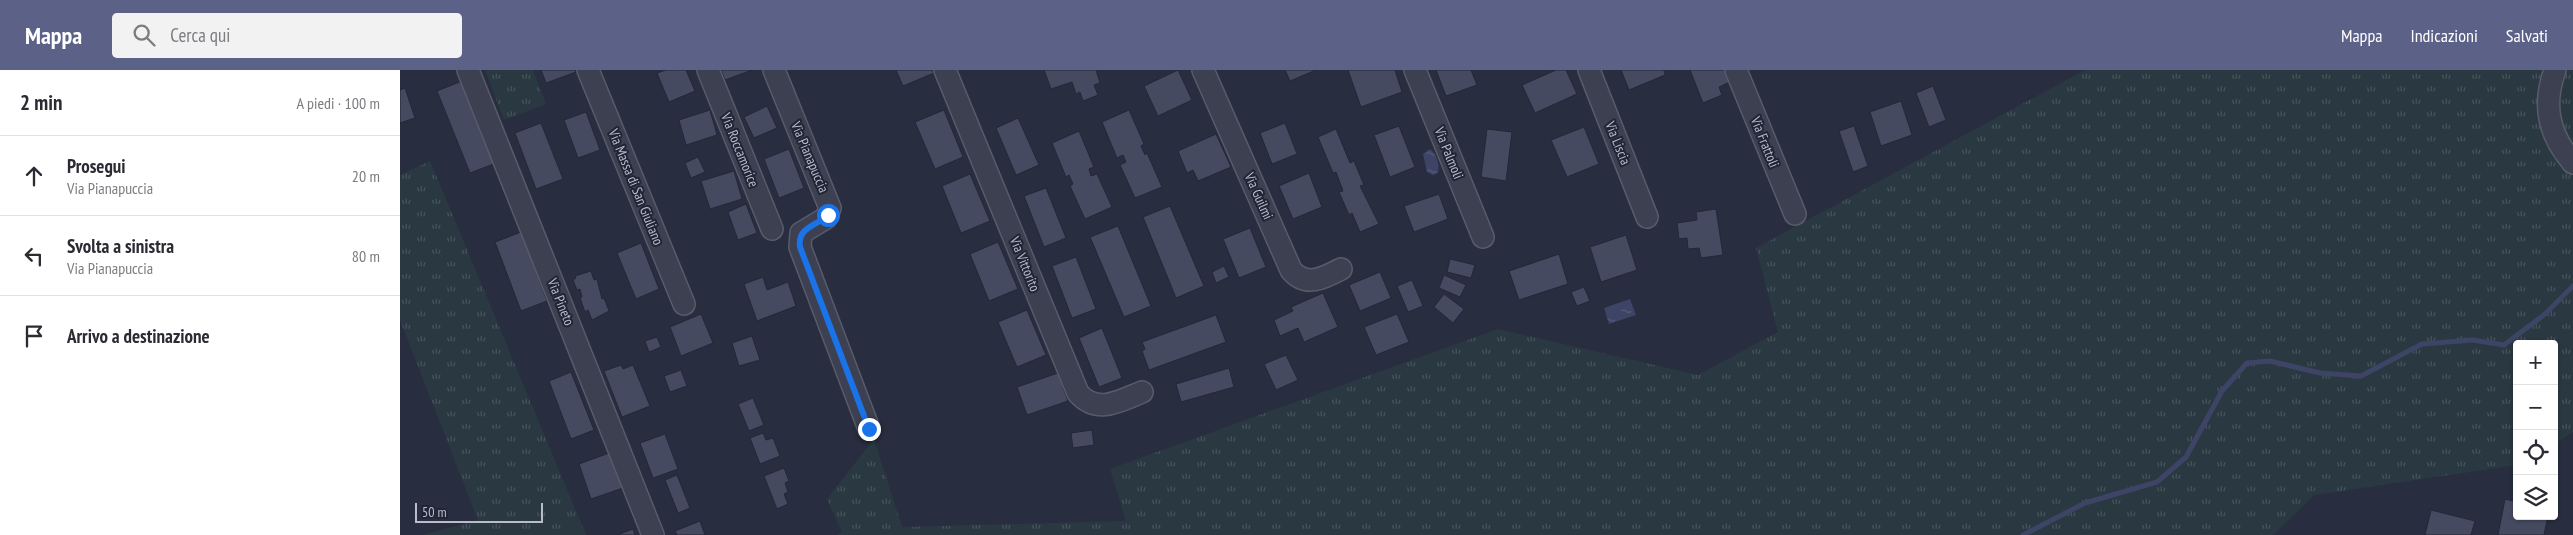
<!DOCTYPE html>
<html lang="it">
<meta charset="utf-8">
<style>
:root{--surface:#fff;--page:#f2f2f3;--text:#2b2b33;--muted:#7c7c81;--line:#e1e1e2;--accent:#5c6188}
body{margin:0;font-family:"PT Sans Narrow",sans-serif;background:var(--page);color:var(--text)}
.controls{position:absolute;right:15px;bottom:15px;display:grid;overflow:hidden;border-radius:5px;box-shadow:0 1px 4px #0004}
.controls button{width:45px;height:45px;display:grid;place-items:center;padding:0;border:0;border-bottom:1px solid var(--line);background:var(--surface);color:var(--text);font:25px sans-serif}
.scale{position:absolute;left:15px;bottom:12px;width:128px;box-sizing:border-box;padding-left:5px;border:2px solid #b9bcca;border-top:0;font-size:14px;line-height:18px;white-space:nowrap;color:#b9bcca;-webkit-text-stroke:4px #212535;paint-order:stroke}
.stop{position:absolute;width:15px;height:15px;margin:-11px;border:4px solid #1a73e8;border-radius:50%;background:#fff}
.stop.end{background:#1a73e8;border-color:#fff;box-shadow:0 1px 5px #0008}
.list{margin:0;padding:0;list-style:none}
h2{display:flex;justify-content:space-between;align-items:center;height:65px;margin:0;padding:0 20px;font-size:21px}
h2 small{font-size:16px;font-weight:400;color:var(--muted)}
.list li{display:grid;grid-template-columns:32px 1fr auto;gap:15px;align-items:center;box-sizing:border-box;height:80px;padding:0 20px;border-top:1px solid var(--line)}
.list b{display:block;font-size:19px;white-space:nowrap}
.list p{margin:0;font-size:16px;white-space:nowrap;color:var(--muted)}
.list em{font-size:16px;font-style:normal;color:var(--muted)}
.icon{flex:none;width:28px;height:28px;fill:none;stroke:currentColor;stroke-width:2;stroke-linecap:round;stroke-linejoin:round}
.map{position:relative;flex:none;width:2173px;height:465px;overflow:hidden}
header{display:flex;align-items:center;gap:30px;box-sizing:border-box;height:70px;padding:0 25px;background:var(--accent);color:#fff}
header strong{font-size:24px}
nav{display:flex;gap:28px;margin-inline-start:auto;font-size:18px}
.search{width:350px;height:45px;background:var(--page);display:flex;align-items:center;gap:12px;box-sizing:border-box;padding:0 18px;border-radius:5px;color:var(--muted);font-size:19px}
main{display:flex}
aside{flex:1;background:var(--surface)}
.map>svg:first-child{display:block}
.grass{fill:url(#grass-tufts)}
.water{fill:url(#water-ripples)}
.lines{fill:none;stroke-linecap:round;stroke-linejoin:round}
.stream{stroke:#3e4466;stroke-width:5}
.building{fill:#454a60;stroke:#232737}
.minor-casing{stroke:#575b6a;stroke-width:24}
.minor{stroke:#3c4050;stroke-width:21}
.route{stroke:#1a73e8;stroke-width:6}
.labels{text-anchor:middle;stroke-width:4;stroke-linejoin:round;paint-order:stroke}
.street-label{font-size:14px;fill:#b9bcca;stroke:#212535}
</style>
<header>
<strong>Mappa</strong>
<div class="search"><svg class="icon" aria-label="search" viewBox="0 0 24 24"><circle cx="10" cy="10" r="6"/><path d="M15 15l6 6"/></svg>Cerca qui</div>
<nav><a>Mappa</a><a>Indicazioni</a><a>Salvati</a></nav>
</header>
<main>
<aside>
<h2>2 min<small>A piedi · 100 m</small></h2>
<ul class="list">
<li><svg class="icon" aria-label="ahead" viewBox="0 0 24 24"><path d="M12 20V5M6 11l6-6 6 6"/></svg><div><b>Prosegui</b><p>Via Pianapuccia</p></div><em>20 m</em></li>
<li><svg class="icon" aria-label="left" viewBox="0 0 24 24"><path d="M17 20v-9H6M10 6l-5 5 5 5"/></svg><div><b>Svolta a sinistra</b><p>Via Pianapuccia</p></div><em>80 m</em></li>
<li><svg class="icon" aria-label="arrive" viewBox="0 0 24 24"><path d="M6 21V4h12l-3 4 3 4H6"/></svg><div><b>Arrivo a destinazione</b></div></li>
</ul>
</aside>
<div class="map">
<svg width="2173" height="465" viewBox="0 0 2173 465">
<defs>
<pattern id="grass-tufts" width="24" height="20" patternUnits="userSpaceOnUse" patternTransform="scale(1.25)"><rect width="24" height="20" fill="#2a3941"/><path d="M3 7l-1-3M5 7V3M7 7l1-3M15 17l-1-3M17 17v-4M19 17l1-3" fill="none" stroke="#47545b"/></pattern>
<pattern id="water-ripples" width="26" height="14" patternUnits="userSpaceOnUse" patternTransform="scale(1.25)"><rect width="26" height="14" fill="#3e4466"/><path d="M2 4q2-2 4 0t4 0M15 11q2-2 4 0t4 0" fill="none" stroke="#585d7b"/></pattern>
</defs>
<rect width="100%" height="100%" fill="#282d40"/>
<g class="grass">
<path d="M85,0h48l13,34 -42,16z"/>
<path d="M1685,0h488v362l-19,12v-100h-37v121l-203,30 -41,40h-1436l5,-3 -15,-33 47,-60 28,88 224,-6 -16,-52 388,-140 200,46 80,-43 -22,-84z"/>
<path d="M30,91l156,374h-164l56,-15 -78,-200v-145z"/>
</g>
<g class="water">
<path d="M1030,79c7,5 10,16 8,24l-5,2 -6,-3 -4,-18z"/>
<path d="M1230,229l6,16 -27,9 -5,-16z"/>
</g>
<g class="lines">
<path class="stream" d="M1623,465l62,-32 72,-21 29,-25 36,-66 25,-28 23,-2 50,12 41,3 61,-32 51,-4 31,5 41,-31 28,-28"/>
</g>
<g class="building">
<path d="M141,0h34l1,2 -30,11z"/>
<path d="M266,0h20l9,21 -26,11 -12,-29z"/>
<path d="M321,0h31l-27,10z"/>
<path d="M496,0h36l2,3 -31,13z"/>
<path d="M644,0h52l4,13 -6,2 4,10 -15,6 -3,-9 -4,2 -4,-12 -21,7z"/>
<path d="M778,0l14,30 -34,16 -14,-30z"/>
<path d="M885,0h31l-26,11z"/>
<path d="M948,0h47l7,22 -41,15z"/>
<path d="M1036,0h35l6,15 -31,11z"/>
<path d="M1156,0h10l11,24 -42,19 -13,-28z"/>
<path d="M1221,0h43l1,5 -36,15z"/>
<path d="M1290,0h35l5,12 -11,5 3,8 -19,8z"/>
<path d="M62,11l34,82 -26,10 -33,-82z"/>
<path d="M1533,16l13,34 -17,7 -13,-34z"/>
<path d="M5,18l10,30 -15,5v-33z"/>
<path d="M1501,31l11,34 -31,11 -11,-34z"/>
<path d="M367,36l10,22 -23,10 -10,-21z"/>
<path d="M310,40l7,25 -31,10 -7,-25z"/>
<path d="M544,40l19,47 -28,12 -20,-47z"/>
<path d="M729,40l15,34 -3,2 4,9 2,-2 15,34 -27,11 -15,-33 6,-3 -3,-7 -6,3 -15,-36z"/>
<path d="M186,42l14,38 -22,8 -14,-38z"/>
<path d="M618,48l21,47 -23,10 -20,-47z"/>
<path d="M141,53l22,56 -27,10 -21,-56z"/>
<path d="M885,53l12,31 -25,10 -12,-31z"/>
<path d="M999,56l16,41 -25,10 -16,-42z"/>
<path d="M1454,56l14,40 -15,6 -14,-41z"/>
<path d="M1184,57l15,37 -32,13 -16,-37z"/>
<path d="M936,59l14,34 4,-2 10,24 -4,1 19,38 -19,8 -8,-19 -3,2 -10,-23 4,-1 -7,-19 -3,1 -15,-36z"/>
<path d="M1087,59l25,3 -6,49 -25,-4z"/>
<path d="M679,61l15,36 -5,2 2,7 6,-2 15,33 -27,12 -15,-33 3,-2 -4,-9 -3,2 -14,-34z"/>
<path d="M816,64l15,33 -33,14 -5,-11 -6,3 -9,-22z"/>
<path d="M389,79l15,39 -25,10 -15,-39z"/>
<path d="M298,87l7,15 -14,6 -6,-15z"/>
<path d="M334,101l8,28 -32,10 -9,-28z"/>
<path d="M909,103l13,34 -29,12 -14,-33z"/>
<path d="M570,104l20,47 -29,12 -19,-47z"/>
<path d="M646,118l20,50 -22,9 -20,-51z"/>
<path d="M1039,124l9,25 -34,13 -10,-26z"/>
<path d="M346,134l11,29 -19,7 -10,-28z"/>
<path d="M770,136l34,80 -28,12 -33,-81z"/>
<path d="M1316,139l7,46 -22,3 -2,-10 -11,1 -1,-11 -8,1 -2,-16 20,-3 -1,-8z"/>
<path d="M718,156l33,80 -27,11 -34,-80z"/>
<path d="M850,158l16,39 -27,11 -16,-39z"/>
<path d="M121,162l26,69 -26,10 -26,-69z"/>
<path d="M1226,165l11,35 -36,12 -11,-35z"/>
<path d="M598,172l20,47 -29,12 -19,-47z"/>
<path d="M241,173l18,46 -23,10 -19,-46z"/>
<path d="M1159,184l9,30 -49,16 -10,-29z"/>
<path d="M676,187l20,52 -24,9 -20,-52z"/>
<path d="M1050,189l25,6 -4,13 -24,-6z"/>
<path d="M824,196l5,11 -13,6 -4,-11z"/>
<path d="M191,201l3,9 3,-1 5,20 2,-1 5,13 -17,9 -4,-10 -3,2 -5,-14 2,-1 -2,-8 -3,1 -4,-10 3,-2 -1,-2z"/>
<path d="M980,202l11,26 -31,13 -11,-26z"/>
<path d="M1044,205l22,10 -6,12 -21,-9z"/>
<path d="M363,207l4,13 21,-8 8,24 -39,15 -13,-37z"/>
<path d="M1012,210l11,26 -15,6 -11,-26z"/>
<path d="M1184,217l6,14 -13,5 -6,-14z"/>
<path d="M923,223l15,34 -34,15 -6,-14 -18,8 -6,-16 19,-9 -2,-4z"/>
<path d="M1044,224l20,15 -11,14 -19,-16z"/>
<path d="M627,240l19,45 -29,12 -19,-45z"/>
<path d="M301,244l12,29 -32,13 -11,-29z"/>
<path d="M997,244l12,28 -33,13 -12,-28z"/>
<path d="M816,245l10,27 -77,28 -7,-19 3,-2 -3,-7z"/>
<path d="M702,258l20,50 -23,9 -20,-49z"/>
<path d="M352,266l8,24 -21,6 -7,-23z"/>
<path d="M257,267l4,10 -12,5 -4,-11z"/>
<path d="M886,285l12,25 -22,10 -12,-26z"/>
<path d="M221,295l2,4 10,-4 17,41 -28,11 -18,-46z"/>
<path d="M829,298l5,19 -53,15 -5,-18z"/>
<path d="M281,300l6,16 -17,6 -6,-16z"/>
<path d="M171,302l23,58 -23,9 -22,-58z"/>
<path d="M658,303l10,28 -41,14 -10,-28z"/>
<path d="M353,328l11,27 -15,6 -11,-27z"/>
<path d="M692,360l2,15 -21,3 -2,-15z"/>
<path d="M363,363l3,7 7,-2 7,18 -20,8 -10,-26z"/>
<path d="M265,364l13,35 -25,9 -13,-35z"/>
<path d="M209,383l14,35 -32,11 -12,-35z"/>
<path d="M384,398l5,13 -4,2 3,9 -4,2 4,10 -11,5 -13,-33z"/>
<path d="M277,405l13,33 -12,5 -13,-33z"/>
<path d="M2105,429l12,3v14h31l-4,19h-46z"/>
<path d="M2031,440l44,11 -4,14h-46z"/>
<path d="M300,451l5,14h-28l-2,-4z"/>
<path d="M233,459l2,6h-18z"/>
</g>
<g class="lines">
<g class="minor-casing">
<g id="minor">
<path d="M68,0l185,465"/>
<path d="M188,0l96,234"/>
<path d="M308,0l64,159"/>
<path d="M374,0l56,138 -4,10 -25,15 -1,14 69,182"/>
<path d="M545,0l133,323c19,22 42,8 64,-1"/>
<path d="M803,0l88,200c15,18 33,8 50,-1"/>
<path d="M1015,0l68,167"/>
<path d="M1189,0l58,147"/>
<path d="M1336,0l59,144"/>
<path d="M2155,0c-13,36 -6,65 18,93"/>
</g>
</g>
<use href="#minor" class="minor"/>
</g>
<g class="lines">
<path class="route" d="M428,145c-11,11 -31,12 -28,32l69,182"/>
</g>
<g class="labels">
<g class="street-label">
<text transform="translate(1365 72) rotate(68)" y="5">Via Frattoli</text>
<text transform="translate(1218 73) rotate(68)" y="5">Via Liscia</text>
<text transform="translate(340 80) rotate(68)" y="5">Via Roccamorice</text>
<text transform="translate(1049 83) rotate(68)" y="5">Via Palmoli</text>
<text transform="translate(410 87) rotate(67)" y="5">Via Pianapuccia</text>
<text transform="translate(236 117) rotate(68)" y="5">Via Massa di San Giuliano</text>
<text transform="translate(859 126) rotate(66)" y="5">Via Guilmi</text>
<text transform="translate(625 194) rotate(68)" y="5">Via Vittorito</text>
<text transform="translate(161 232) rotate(68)" y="5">Via Pineto</text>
</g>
</g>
</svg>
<div class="controls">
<button>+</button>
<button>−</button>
<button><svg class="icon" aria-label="locate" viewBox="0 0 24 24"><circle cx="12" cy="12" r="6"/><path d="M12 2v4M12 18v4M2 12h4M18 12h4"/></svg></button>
<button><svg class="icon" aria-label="layers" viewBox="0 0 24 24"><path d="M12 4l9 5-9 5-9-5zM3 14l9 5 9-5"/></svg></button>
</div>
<div class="scale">50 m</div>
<div class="stop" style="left:428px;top:145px"></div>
<div class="stop end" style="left:469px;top:359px"></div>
</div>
</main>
